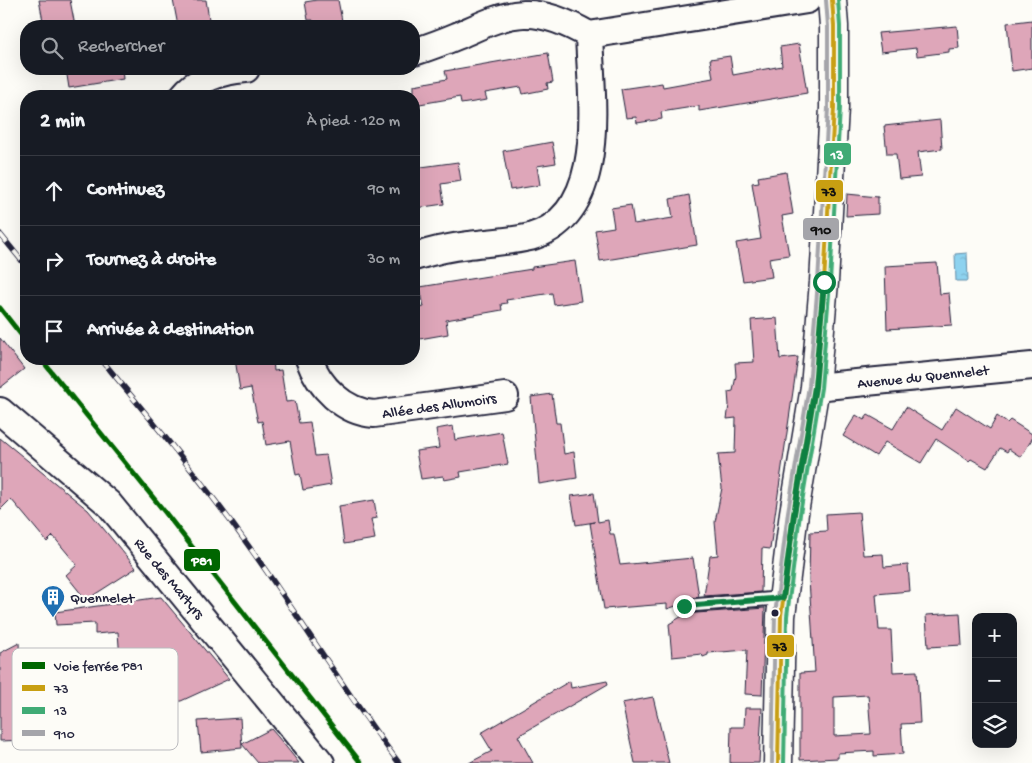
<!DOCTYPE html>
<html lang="fr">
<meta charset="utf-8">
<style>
:root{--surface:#171b24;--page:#20242c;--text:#f1f3f6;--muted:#9ea1a6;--line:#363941}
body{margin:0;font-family:"Gochi Hand",sans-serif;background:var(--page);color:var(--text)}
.controls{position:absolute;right:15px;bottom:15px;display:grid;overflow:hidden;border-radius:10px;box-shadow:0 5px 20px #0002}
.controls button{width:45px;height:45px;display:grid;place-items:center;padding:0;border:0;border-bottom:1px solid var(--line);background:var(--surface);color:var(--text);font:25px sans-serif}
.stop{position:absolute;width:15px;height:15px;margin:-11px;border:4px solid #0b8043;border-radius:50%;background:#fff}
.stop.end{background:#0b8043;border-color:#fff;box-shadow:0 1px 5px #0008}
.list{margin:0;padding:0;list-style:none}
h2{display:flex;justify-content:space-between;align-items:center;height:65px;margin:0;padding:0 20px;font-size:21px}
h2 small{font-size:16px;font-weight:400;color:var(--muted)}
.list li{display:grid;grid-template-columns:32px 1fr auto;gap:15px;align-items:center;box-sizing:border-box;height:70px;padding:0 20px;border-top:1px solid var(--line)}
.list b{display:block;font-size:19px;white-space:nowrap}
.list em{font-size:16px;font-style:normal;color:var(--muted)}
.icon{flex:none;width:28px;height:28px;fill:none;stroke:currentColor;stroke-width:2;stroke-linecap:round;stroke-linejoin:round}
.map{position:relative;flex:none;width:1032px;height:763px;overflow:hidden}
.search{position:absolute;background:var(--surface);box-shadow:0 5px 20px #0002;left:20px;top:20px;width:400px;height:55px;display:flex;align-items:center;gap:12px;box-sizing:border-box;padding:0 18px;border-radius:20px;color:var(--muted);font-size:19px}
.panel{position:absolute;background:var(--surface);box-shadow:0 5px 20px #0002;left:20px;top:90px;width:400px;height:275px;border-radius:20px}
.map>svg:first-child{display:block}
.water{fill:url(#water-ripples);stroke:#628ca7}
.building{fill:#dea6b9;stroke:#22223b;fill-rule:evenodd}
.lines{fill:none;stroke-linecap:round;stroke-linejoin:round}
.lane-casing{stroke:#22223b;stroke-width:16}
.street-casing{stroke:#22223b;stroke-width:30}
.secondary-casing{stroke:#22223b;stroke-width:31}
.lane{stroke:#fdfcf7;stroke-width:12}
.street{stroke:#fdfcf7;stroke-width:26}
.secondary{stroke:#fdfcf7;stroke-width:28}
.rail-casing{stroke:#22223b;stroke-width:5.5}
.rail{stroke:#fdfcf7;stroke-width:4;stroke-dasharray:11;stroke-linecap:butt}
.bus-1-casing{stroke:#fdfcf7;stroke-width:8}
.bus-2-casing{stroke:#fdfcf7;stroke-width:8}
.bus-3-casing{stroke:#fdfcf7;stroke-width:8}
.bus-1{stroke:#c89f12;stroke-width:4}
.bus-2{stroke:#40ab75;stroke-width:4}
.bus-3{stroke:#a5a5aa;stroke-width:4}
.rail-1-casing{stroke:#fdfcf7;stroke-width:9}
.rail-1{stroke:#060;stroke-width:5}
.route{stroke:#0b8043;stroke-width:6}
.bus-dot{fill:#22223b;stroke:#fdfcf7;stroke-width:2}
.labels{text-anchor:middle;stroke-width:4.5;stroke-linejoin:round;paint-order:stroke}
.street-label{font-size:15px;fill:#22223b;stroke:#fdfcf7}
.poi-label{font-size:15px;fill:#22223b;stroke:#fdfcf7;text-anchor:start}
.key{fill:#fdfcf7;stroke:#bbbbbf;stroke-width:1}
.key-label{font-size:14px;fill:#22223b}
.line-badge{stroke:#fdfcf7;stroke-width:2}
.badge-label{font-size:14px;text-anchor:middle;font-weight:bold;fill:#fff}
.pale-badge-label{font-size:14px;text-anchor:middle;font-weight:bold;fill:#111}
</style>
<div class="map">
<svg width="1032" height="763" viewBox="0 0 1032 763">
<defs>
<pattern id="water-ripples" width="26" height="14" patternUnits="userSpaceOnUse" patternTransform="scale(1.25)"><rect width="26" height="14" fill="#8dd2ef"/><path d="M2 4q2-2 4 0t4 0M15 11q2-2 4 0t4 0" fill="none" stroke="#79b4ce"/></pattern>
</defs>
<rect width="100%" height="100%" fill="#fdfcf7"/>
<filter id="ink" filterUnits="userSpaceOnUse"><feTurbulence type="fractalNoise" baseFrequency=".02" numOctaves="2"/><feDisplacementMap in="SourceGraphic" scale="10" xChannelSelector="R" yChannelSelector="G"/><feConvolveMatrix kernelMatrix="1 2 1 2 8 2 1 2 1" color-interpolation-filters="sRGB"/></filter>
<g filter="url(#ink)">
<path class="water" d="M967,253l1,28h-12l-1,-27z"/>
<g class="building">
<path d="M39,0h31l5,26h-31z"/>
<path d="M173,0h33l4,26h-32z"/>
<path d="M317,0h21l5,26h-29l-1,-6h-5l-3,-18z"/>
<path d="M1032,20v48l-20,3 -5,-48z"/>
<path d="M957,26l2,22 -10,1v3l-32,4 -1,-8 -35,4 -3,-19z"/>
<path d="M799,44l8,49 -108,18v-5l-38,6 1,7 -25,4 -1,-6 -10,1 -5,-29 41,-6 1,4 50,-9 -3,-19 20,-3 3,19 49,-9 -2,-19z"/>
<path d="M548,53l5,29 -6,1 1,6 -25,5 -2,-7 -36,6 2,7 -26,4 -1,-7 -46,8v-20l33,-6 -2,-8z"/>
<path d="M66,69h56l1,10 -54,9z"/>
<path d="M940,120l2,29 -24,3 3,25 -22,2 -3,-25h-9l-3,-28z"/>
<path d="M552,142l4,21 -19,3 3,19 -30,5 -7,-39z"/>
<path d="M458,162l3,19 -20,3 3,20 -28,4 -2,-16v-24z"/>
<path d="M786,172l7,42 -11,2 7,39 -20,3 3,19 -29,4 -7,-38 25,-4 -9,-56 7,-1 -1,-5z"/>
<path d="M847,194l31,3v17l-32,2z"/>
<path d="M689,195l8,50 -97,16 -5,-31 19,-3 -3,-19 20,-3 3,19 39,-6 -3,-19z"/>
<path d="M575,261l6,40 -27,4 -2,-12 -46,7 1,3 -6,1 1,6 -56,10 2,14 -34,6v-31l10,-2 -4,-20 112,-18v-2z"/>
<path d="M937,263l3,31 9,-1 3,32 -65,4 -2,-63z"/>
<path d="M777,318l3,41 18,-2 -28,192 -8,-1 -1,44 -57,4 6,-40 8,-1 -3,-33 7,-34 -4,-34 17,-1 1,-35 -9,1 2,-14 -1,-13 5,-1 3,-15 -1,-13 19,-1 -3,-42z"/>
<path d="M0,338l24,31 -24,19z"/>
<path d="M235,359h38l1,12 7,-1 5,32 9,-1 4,22 11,-1 5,34 11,-1 5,30 -28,5 -3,-16 -4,1 -6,-34 -24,4 -4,-24 -4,1 -7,-34 -11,2z"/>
<path d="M552,394l4,29h4l4,31 10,-2 3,26 -38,6 -8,-87z"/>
<path d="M906,407l36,23 14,-23 34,22 7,-13 10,7 3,-3 22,14v5l-11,18 -12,-8 -2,3 -7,-4 -13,20 -16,-9 -2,2 -33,-22 -15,24 -36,-21 -9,14 -33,-20 13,-21 8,5 4,-5 25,14z"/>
<path d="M453,426l2,14 47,-8 6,32 -48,8 1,5 -17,3 -1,-4 -22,3 -5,-28 23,-3 -3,-19z"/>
<path d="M0,438l88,72 48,58 -50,32 -20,-25 11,-10 -24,-29 -6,6 -36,-43 -11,11z"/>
<path d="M594,493l4,29 10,-2 2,14h4l6,31 73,-7 6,39 -19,2 -4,7 -9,3v-5l-63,5 -14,-86 5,-1 -19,3 -5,-29z"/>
<path d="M374,500l3,18 -6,1 4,20 -31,5 -5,-38z"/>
<path d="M859,512l4,43 20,-1 1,13 24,-2 2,26 -34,3 3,36h12l2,42 24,-1 3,52 -19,1 2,30 -29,2v-5l-36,2v5l-38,2v-87l15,-1 -6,-92 1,-48 17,-1 -1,-17zM868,695l3,39 -37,2v-39z"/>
<path d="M161,597l68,82 -48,22 -39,3v15l-18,8v-15l-8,1 -1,-26h7l-4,-55 -23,2v-11l-39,2 -1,-13z"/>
<path d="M765,608l-3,87 -17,-1 2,-44 -39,3v2l-5,2 -1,-3 -30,3 -3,-33 15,-9 -1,-1z"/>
<path d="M960,613l2,32 -34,2 -2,-32z"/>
<path d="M19,643l1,17 16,-1 3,68 -12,1 1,12 -28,1v-88z"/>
<path d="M570,681l1,7 36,-7 1,3 -90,52 15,27h-64l23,-12 -11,-18z"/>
<path d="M653,697l16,66h-34l-13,-60z"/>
<path d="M745,708h17l-3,55h-29l1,-36h13z"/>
<path d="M240,718l2,30 -41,4 -3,-31z"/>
<path d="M271,729l7,8 21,26h-41l-16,-19z"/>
</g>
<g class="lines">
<g class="lane-casing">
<path id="lane" d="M684,606l99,-8"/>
</g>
<g class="street-casing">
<g id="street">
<path d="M414,52c15,-5 29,-10 43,-16 21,-9 43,-21 67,-22 23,-1 46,10 65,21l218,-35"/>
<path d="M183,96c15,-19 39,-25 63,-27"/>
<path d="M414,257c18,-6 36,-10 55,-12 20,-3 41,-3 61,-8 80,-23 61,-139 59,-202"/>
<path d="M309,359c10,28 35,53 65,55l131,-18"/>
<path d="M815,387l217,-21"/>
<path d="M0,411l109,93 212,259"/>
</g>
</g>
<g class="secondary-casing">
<path id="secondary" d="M778,763l3,-147 13,-103 21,-126 9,-105 10,-174v-82l-2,-26"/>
</g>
<use href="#lane" class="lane"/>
<use href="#street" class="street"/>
<use href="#secondary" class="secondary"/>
<g class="rail-casing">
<g id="rail">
<path d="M0,234l26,32"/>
<path d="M101,359c49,60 99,119 144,182 53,73 99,150 154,222"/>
</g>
</g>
<use href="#rail" class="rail"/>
<g class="bus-1-casing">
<path id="bus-1" d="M778,763l3,-147 13,-103 21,-126 9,-105 10,-174v-82l-2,-26"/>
</g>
<g class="bus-2-casing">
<path id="bus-2" d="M784,763l3,-147 13,-102 21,-126 9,-106 10,-174v-82l-2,-26"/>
</g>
<g class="bus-3-casing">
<path id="bus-3" d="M772,763l3,-148 13,-103 21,-126 9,-104 10,-174v-82l-2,-26"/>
</g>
<use href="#bus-1" class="bus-1"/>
<use href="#bus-2" class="bus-2"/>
<use href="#bus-3" class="bus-3"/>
<g class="rail-1-casing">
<g id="rail-1">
<path d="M0,308l26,33"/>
<path d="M41,359l123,152 197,252"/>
</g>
</g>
<use href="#rail-1" class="rail-1"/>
</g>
</g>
<g class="lines" filter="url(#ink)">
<path class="route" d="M684,606l99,-8 11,-84 21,-127 9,-105"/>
</g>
<defs>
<g id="building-pin" transform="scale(1.25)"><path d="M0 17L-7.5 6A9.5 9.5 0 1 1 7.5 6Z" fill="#1f6fb2" stroke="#fdfcf7"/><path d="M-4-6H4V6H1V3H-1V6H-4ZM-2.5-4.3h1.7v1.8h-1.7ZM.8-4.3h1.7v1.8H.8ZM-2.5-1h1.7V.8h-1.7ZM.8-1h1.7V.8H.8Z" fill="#fff"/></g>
</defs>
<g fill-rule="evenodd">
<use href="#building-pin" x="53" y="597"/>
</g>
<circle class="bus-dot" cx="775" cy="613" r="4.5"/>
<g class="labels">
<g class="street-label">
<text transform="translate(923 376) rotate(-6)" y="5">Avenue du Quennelet</text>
<text transform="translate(439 405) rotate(-8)" y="5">Allée des Allumoirs</text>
<text transform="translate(170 578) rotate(50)" y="5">Rue des Martyrs</text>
</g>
<g class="poi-label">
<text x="70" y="602">Quennelet</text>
</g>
</g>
<rect x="12" y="648" width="166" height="102" rx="8" class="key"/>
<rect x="22" y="662" width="23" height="7" fill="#060"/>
<rect x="22" y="685" width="23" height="6" fill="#c89f12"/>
<rect x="22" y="707" width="23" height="7" fill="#40ab75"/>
<rect x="22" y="730" width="23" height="6" fill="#a5a5aa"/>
<g class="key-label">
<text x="54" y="670">Voie ferrée P81</text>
<text x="54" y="693">73</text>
<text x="54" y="715">13</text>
<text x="54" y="738">910</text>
</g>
<g class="line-badge">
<rect x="823" y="142" width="29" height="24" rx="5" fill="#40ab75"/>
<rect x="815" y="179" width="29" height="24" rx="5" fill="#c89f12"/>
<rect x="802" y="217" width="38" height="24" rx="5" fill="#a5a5aa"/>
<rect x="183" y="548" width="38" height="24" rx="5" fill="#060"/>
<rect x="766" y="634" width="29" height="24" rx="5" fill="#c89f12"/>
</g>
<g class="badge-label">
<text x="837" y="159">13</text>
<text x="202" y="565">P81</text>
</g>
<g class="pale-badge-label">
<text x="829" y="196">73</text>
<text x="821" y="234">910</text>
<text x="780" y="651">73</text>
</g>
</svg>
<div class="controls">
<button>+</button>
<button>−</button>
<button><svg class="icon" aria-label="layers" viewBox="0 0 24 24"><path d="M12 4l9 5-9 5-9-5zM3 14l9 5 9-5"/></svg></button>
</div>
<div class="stop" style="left:824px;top:282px"></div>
<div class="stop end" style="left:684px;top:606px"></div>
<div class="search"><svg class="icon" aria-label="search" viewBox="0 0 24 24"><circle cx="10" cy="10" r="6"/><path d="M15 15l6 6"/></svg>Rechercher</div>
<section class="panel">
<h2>2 min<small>À pied · 120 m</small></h2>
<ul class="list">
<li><svg class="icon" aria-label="ahead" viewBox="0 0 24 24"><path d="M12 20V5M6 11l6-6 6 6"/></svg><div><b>Continuez</b></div><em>90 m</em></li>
<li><svg class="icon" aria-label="right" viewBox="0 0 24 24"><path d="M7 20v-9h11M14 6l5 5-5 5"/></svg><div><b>Tournez à droite</b></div><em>30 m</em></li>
<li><svg class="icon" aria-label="arrive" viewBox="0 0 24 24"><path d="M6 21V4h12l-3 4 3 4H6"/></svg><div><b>Arrivée à destination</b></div></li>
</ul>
</section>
</div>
